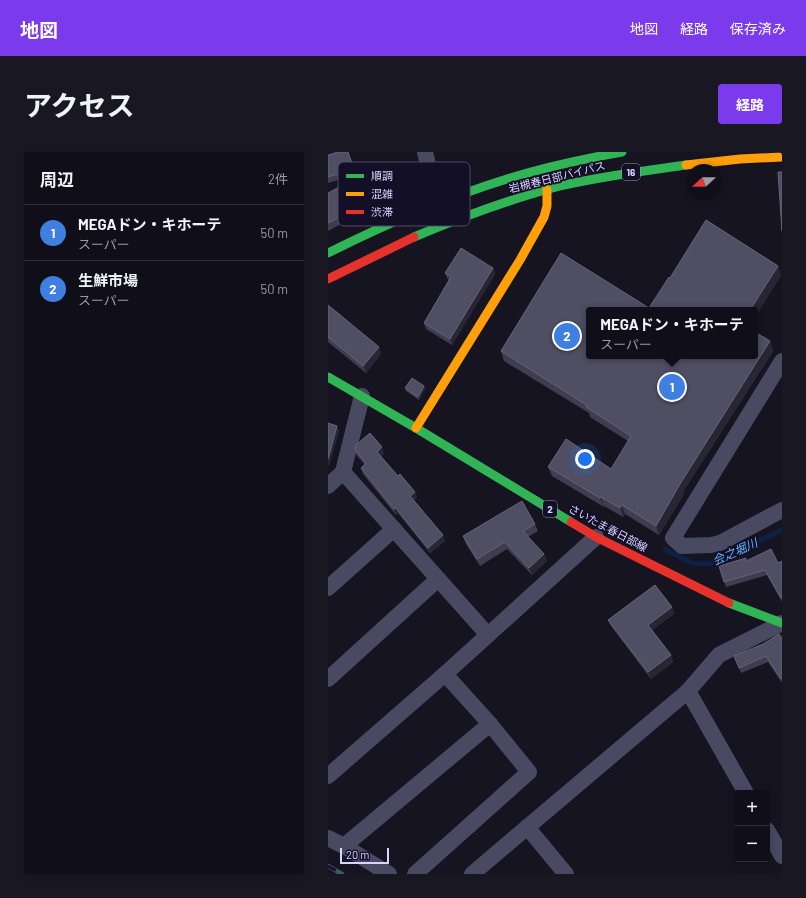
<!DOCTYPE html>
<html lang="ja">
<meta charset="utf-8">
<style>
:root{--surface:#100f19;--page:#191822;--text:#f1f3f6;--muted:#9c9ca2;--line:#302f38;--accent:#7c3aed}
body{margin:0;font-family:Barlow,"Noto Sans JP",sans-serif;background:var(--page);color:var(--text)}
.controls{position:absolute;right:12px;bottom:12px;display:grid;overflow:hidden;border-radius:4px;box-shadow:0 2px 10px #0003}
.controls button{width:36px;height:36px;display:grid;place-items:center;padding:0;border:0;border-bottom:1px solid var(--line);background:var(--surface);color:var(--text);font:20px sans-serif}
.compass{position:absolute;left:358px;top:12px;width:36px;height:36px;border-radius:50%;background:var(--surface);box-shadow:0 2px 10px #0003;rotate:249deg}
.scale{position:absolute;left:12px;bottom:10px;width:49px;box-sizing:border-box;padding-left:4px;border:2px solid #d9d4ff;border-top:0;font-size:11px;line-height:14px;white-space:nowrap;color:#d9d4ff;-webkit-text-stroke:3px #130f26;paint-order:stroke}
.you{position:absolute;left:257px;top:307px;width:14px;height:14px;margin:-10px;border:3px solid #fff;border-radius:50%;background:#1a73e8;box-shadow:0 0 0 6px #1a73e833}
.badge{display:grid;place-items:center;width:26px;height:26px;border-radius:50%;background:var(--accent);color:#fff;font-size:13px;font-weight:700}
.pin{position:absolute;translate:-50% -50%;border:2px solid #fff;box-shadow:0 1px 4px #0006}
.popup{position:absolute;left:258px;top:155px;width:172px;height:52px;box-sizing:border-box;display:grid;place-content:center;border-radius:4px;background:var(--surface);filter:drop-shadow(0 1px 3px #0005);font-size:13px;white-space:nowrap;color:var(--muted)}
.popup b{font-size:15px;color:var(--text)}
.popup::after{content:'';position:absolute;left:50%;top:100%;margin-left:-8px;border:8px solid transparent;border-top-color:var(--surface)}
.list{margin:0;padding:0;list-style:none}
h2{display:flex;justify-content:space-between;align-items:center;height:52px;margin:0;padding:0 16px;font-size:17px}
h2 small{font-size:13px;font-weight:400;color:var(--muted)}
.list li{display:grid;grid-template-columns:26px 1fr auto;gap:12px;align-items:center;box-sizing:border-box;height:56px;padding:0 16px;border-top:1px solid var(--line)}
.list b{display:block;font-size:15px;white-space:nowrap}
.list p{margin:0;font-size:13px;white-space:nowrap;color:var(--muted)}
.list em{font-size:13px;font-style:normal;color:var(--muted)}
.map{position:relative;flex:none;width:454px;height:722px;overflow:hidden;border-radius:4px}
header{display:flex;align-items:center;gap:24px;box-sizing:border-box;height:56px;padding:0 20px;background:var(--accent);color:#fff}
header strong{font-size:19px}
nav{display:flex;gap:22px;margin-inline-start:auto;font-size:14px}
.intro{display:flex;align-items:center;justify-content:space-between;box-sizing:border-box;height:96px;padding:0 24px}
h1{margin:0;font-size:28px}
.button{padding:10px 18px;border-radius:4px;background:var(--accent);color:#fff;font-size:14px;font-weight:700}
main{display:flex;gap:24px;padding:0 24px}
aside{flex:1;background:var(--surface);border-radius:4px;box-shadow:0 2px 10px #0003}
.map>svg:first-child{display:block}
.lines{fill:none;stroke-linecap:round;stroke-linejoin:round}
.stream{stroke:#0d2144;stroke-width:5}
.street{stroke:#4a4962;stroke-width:16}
.fast{stroke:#30b455;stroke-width:9}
.slow{stroke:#ff9f0a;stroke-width:9}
.jam{stroke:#e5322d;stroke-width:9}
.rail-casing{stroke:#43596b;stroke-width:4.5}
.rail{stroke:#130f26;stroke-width:3;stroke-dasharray:9;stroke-linecap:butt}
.wall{fill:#403d50}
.shaded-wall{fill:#282635}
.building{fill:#504e63;stroke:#66637b}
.labels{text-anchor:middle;stroke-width:3.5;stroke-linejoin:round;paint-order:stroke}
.shield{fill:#130f26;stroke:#9e99be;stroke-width:1}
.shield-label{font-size:10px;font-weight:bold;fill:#d9d4ff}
.street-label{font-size:11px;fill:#d9d4ff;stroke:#130f26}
.water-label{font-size:12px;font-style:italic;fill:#62b6ff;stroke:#130f26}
.key{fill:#130f26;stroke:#4e4a67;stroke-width:1}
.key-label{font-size:11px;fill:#d9d4ff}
</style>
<header>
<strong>地図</strong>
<nav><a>地図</a><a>経路</a><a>保存済み</a></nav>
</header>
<div class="intro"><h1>アクセス</h1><a class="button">経路</a></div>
<main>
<aside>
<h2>周辺<small>2件</small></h2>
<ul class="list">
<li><span class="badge" style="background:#3f7fe0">1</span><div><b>MEGAドン・キホーテ</b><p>スーパー</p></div><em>50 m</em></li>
<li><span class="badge" style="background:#3f7fe0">2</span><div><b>生鮮市場</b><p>スーパー</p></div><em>50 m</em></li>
</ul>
</aside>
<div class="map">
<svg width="454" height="722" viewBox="0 0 454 722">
<rect width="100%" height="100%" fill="#161421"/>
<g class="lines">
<path class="stream" d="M337,397l27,14 17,1 73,-34"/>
<g class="street">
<path d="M97,0l6,26"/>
<path d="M454,209l-109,177 9,8 29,-1 9,-2 62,-33"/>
<path d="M15,320l145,163"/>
<path d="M0,334l15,-14 19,-76"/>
<path d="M0,436l66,-59"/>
<path d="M0,527l110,-100"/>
<path d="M360,539l58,102"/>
<path d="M0,624l117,-102 151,-137"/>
<path d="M199,675l39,47"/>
<path d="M439,678l15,26"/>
<path d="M0,686l16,8 45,28"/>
<path d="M16,694l146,-122"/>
<path d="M87,722l114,-102 -39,-48 -45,-50"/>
<path d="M144,722l216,-183 31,-36 63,-32"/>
</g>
<g class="fast">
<path d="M86,85c48,-20 96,-38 146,-51 42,-10 84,-15 126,-21"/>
<path d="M0,101c58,-29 117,-55 179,-74 38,-12 76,-20 115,-27"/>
<path d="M0,225l88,51 155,94"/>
<path d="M401,451l53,20"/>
</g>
<g class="slow">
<path d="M358,13l54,-6 42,-2"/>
<path d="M88,276l104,-168 24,-43 3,-11v-16"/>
</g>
<g class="jam">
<path d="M0,127l86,-42"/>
<path d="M243,370l25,15 133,66"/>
</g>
<g class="rail-casing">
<path id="rail" d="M0,714l14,8"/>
</g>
<use href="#rail" class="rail"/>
</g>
<g class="wall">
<path d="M20,0l8,23 -28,8v-28z"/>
<path d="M38,26l5,16 5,14 -35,16 -13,7v-38z"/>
<path d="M378,68l72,46 3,9 -26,42v-7h-166v46h166v-24l15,9 3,10 -90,141 1,2 -25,41 -34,-21 -2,3 -19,-11v1l-52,-31 -4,-9 18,-28 45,30 17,-28 -38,-24 -1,-4 -85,-52 -3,-10 60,-98 88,55 20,-31 1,1z"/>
<path d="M165,116l2,6 -43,71 -26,-16 -2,-6 24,-42v-1l-3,-7z"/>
<path d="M0,153l51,42 2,7 -15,19 -38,-31z"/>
<path d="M96,234l1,3 -6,11 -13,-9 -1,-3z"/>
<path d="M27,298l29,3 -3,3 17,20 17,16 2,5 -3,3 31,41 -15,12 -32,-40 -2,2 -33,-41 -2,-6 4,-3 -8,-9z"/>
<path d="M207,372l3,7 -10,6 16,17 3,7 -15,14 -25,-26 -27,17 -14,-22 -3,-8z"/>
<path d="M418,409l32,2 4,-2v41l-15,-27 -41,12 -7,-21z"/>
<path d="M344,455l2,7 -22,16 19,25 2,7 -22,17 -40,-53 -3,-6z"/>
<path d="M454,486v45l-14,-21 -27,11 -7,-17z"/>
</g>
<g class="shaded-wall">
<path d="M450,114l3,9 -26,42v-7h-5z"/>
<path d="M165,116l2,6 -43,71 -2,-6z"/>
<path d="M442,189l3,10 -90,141 1,2 -25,41 -3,-9 24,-42z"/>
<path d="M51,195l2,7 -15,19 -3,-7z"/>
<path d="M96,234l1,3 -6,11 -1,-3z"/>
<path d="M9,274l2,5 -10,36 -1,-3v-5z"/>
<path d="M54,295l2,6 -5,4 -2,-5z"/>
<path d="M87,340l2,5 -5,4 -2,-5z"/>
<path d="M273,345l3,9v1l-4,-9z"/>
<path d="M294,353l3,9 -2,3 -3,-9z"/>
<path d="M68,356l2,5 -2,2 -2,-6z"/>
<path d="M115,383l2,6 -15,12 -2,-5z"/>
<path d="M216,402l3,7 -15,14 -3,-7z"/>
<path d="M344,455l2,7 -24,18 -2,-7z"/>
<path d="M343,503l2,7 -22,17 -3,-7z"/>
</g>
<g class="building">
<path d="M10,0h10l6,17 -26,8v-22z"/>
<path d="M450,20h4v59z"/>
<path d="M30,25l1,3 7,-2 3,13 5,10 -35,16 -11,6v-30z"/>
<path d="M378,68l72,46 -28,44h-161v46h166v-24l15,9 -90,143 -24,42 -34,-21 -2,3 -19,-11 -1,1 -52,-31 18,-28 45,30 20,-33 -45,-29 2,-1 -87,-55 60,-98 88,55 20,-31 1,1z"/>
<path d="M133,96l32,20 -43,71 -26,-16 27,-46 -6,-4z"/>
<path d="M0,153l51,42 -16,19 -35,-29z"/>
<path d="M84,226l12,8 -6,11 -13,-9z"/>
<path d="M0,271l9,3 -9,33z"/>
<path d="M42,281l12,14 -5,5 21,24 2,-2 15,18 -5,4 33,39 -15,13 -32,-40 -2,1 -33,-41 5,-5 -11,-13 1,-5z"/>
<path d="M194,349l13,23 -12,7 21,23 -15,14 -24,-26 -28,17 -14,-23z"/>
<path d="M443,397l7,14 4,-2v37h-1l-16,-28 -41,12 -5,-16 27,-8v3z"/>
<path d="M327,433l17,22 -24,18 23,30 -23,17 -40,-52z"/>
<path d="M451,482l3,4v40l-1,1 -15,-23 -27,12 -5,-12 29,-12z"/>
</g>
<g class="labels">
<g class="shield">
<rect x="294" y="12" width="18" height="16" rx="3"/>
<rect x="215" y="349" width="14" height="16" rx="3"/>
</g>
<g class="shield-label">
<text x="303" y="24">16</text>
<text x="222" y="361">2</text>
</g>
<g class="street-label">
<text transform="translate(229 25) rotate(-14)" y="4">岩槻春日部バイパス</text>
<text transform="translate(280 376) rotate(28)" y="4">さいたま春日部線</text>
</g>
<g class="water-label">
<text transform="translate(407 400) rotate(-24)" y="4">会之堀川</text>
</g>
</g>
<rect x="10" y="10" width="132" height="64" rx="6" class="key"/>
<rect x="18" y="22" width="18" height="4" fill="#30b455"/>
<rect x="18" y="40" width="18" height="4" fill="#ff9f0a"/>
<rect x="18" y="58" width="18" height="4" fill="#e5322d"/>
<g class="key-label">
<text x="43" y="28">順調</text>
<text x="43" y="46">混雑</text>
<text x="43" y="64">渋滞</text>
</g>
</svg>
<div class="controls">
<button>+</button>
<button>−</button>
</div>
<svg class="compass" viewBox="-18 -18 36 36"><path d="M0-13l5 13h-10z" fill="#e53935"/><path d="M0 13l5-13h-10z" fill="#9c9ca2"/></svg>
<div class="scale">20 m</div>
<div class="you"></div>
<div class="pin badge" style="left:344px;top:235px;background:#3f7fe0">1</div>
<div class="popup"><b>MEGAドン・キホーテ</b>スーパー</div>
<div class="pin badge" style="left:239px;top:184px;background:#3f7fe0">2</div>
</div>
</main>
